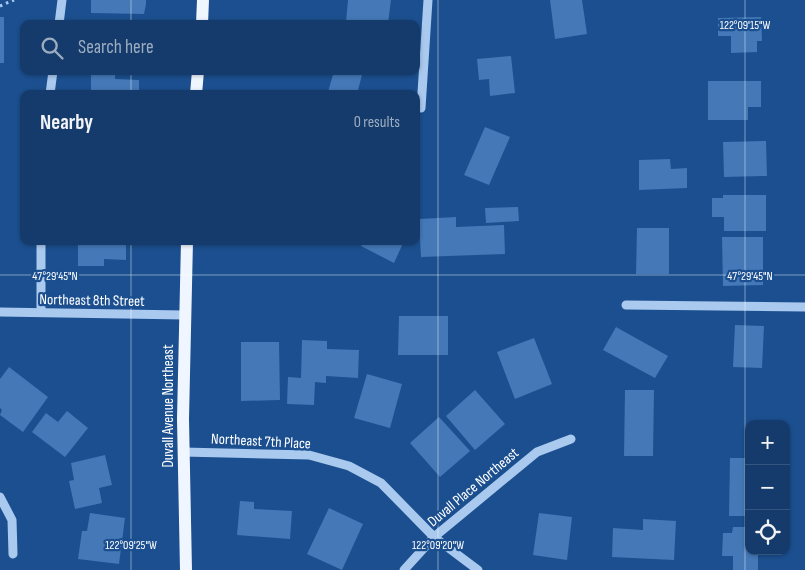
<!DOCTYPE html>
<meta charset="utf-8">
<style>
:root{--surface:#143b6b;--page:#1d4271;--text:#f1f3f6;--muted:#9dadc1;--line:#33557e}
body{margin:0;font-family:"Sofia Sans Condensed",sans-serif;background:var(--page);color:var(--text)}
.controls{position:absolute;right:15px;bottom:15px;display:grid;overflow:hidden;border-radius:10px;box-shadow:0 1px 4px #0004}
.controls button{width:45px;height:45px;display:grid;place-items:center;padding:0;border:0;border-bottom:1px solid var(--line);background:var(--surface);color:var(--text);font:25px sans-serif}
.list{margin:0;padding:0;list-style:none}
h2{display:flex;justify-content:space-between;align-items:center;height:65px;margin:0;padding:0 20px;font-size:21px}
h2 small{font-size:16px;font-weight:400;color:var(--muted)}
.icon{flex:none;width:28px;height:28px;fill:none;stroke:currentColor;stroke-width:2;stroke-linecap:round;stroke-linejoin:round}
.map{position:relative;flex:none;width:805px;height:570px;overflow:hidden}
.search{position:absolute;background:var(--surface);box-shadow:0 1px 4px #0004;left:20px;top:20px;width:400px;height:55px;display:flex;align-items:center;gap:12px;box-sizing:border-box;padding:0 18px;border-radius:10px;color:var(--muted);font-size:19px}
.panel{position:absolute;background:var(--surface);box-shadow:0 1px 4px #0004;left:20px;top:90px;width:400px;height:155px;border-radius:10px}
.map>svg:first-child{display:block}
.building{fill:#4478b7}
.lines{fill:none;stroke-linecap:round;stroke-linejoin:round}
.path{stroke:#a9c9ee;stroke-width:3;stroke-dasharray:2.5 4;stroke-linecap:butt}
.minor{stroke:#a9c9ee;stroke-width:9}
.major{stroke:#f0f6ff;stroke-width:12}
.ticks{fill:none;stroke:#fff;stroke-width:1;stroke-opacity:0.45}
.labels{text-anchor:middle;stroke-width:4.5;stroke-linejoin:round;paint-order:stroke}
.street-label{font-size:15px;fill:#fff;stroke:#1b4f8f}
.ticks-label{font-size:12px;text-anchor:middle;fill:#fff;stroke:#1b4f8f;stroke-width:4.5;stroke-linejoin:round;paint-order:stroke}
</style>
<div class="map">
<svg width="805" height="570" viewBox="0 0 805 570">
<rect width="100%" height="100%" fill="#1b4f8f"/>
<g class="building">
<path d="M91,0h55v4l-2,10 -53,-1z"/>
<path d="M348,0h43l-3,24 -42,-2z"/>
<path d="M550,0h32l5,34 -32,5z"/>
<rect x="0" y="17" width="4" height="46"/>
<path d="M761,17l1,24h-5v11l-26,1v-17h-13v-18z"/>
<rect x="94" y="20" width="49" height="4"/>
<path d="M511,56l4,37 -25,3 -1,-17 -10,1 -2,-21z"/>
<path d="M91,71h24v8l24,1v14h-48z"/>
<path d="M334,71h29l-6,23 -29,-2z"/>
<path d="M708,81h53v26h-13v13h-40z"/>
<path d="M485,127l25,10 -21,48 -25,-10z"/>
<path d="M766,141l1,35 -43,1 -1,-35z"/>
<path d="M670,159l1,10 16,-1v20l-48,2v-30z"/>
<path d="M723,195h43v36h-42v-14h-12v-19h11z"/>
<path d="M518,207l1,14 -33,2 -1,-15z"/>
<path d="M456,217v10l48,-2 1,29 -84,3 -2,-38z"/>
<path d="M637,228h32v46h-33z"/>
<path d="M722,237h41v48l-40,1z"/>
<path d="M78,241h48v19l-22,-1v7h-26z"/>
<path d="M363,241h41l-10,22 -33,-17z"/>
<path d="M399,316h49v39h-50z"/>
<path d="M735,325l29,1 -2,42 -29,-1z"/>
<path d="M616,327l52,29 -13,22 -52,-28z"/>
<path d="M534,338l18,46 -37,15 -18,-47z"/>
<path d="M302,340l25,1v8l32,1 -1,28 -32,-2v7l-11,-1 -1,23 -27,-1 1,-27 13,1z"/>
<path d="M241,342h38l1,58 -39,1z"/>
<path d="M9,367l39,30 -25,35 -23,-17 2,-5 -2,-2v-29z"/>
<path d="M367,374l35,10 -12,44 -36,-10z"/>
<path d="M475,390l30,34 -30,26 -29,-34z"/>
<path d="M625,390h29l-1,66h-29z"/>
<path d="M67,411l21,17 -23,29 -33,-25 14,-19 12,9z"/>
<path d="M439,417l31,34 -30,26 -30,-34z"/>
<path d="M105,455l7,30 -13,3 3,15 -27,6 -6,-28 5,-1 -3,-17z"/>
<path d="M730,458h19v58h-20z"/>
<path d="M240,501l14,1v7l38,2 -2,28 -53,-4z"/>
<path d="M329,508l34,16 -21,46 -35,-16z"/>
<path d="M90,513l35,5 -6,46 -41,-5 4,-28h5z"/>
<path d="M539,513l33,4 -5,43 -34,-5z"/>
<path d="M643,519l33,2 -2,39 -62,-3 1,-29 30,2z"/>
<path d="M733,527h16v24h9v19h-25v-14h-11l1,-23h9z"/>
</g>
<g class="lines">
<path class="path" d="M0,6l14,-6"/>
<g class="minor">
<path d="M59,24l3,-24"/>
<path d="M50,94l3,-23"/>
<path d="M421,108l7,-108"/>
<path d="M626,305l179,2"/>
<path d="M0,312l184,3"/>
<path d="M41,312v-71"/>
<path d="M183,452l126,3 40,11 32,17 53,54 44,33"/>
<path d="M0,497l12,23 1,34"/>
<path d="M404,570l30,-33 103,-85 34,-13"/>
</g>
<g class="major">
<path d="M202,24l1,-24"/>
<path d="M196,94l2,-23"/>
<path d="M186,570l-3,-151 4,-178"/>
</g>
</g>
<path class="ticks" d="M131,0v24M438,0v570M745,0v570M131,71v23M131,241v329M0,275h805"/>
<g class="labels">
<g class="street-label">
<text transform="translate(92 300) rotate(1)" y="5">Northeast 8th Street</text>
<text transform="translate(168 406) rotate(-90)" y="5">Duvall Avenue Northeast</text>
<text transform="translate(261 441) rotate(3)" y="5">Northeast 7th Place</text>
<text transform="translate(473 487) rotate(-40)" y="5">Duvall Place Northeast</text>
</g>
</g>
<g class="ticks-label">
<text x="745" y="29">122°09'15"W</text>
<text x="55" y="280">47°29'45"N</text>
<text x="750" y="280">47°29'45"N</text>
<text x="131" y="549">122°09'25"W</text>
<text x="438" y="549">122°09'20"W</text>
</g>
</svg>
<div class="controls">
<button>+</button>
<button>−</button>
<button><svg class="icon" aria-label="locate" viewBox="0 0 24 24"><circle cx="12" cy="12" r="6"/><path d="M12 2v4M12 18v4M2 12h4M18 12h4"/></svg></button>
</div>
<div class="search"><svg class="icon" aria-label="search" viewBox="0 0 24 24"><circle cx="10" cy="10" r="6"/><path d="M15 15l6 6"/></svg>Search here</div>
<section class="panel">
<h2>Nearby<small>0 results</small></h2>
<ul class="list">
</ul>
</section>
</div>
